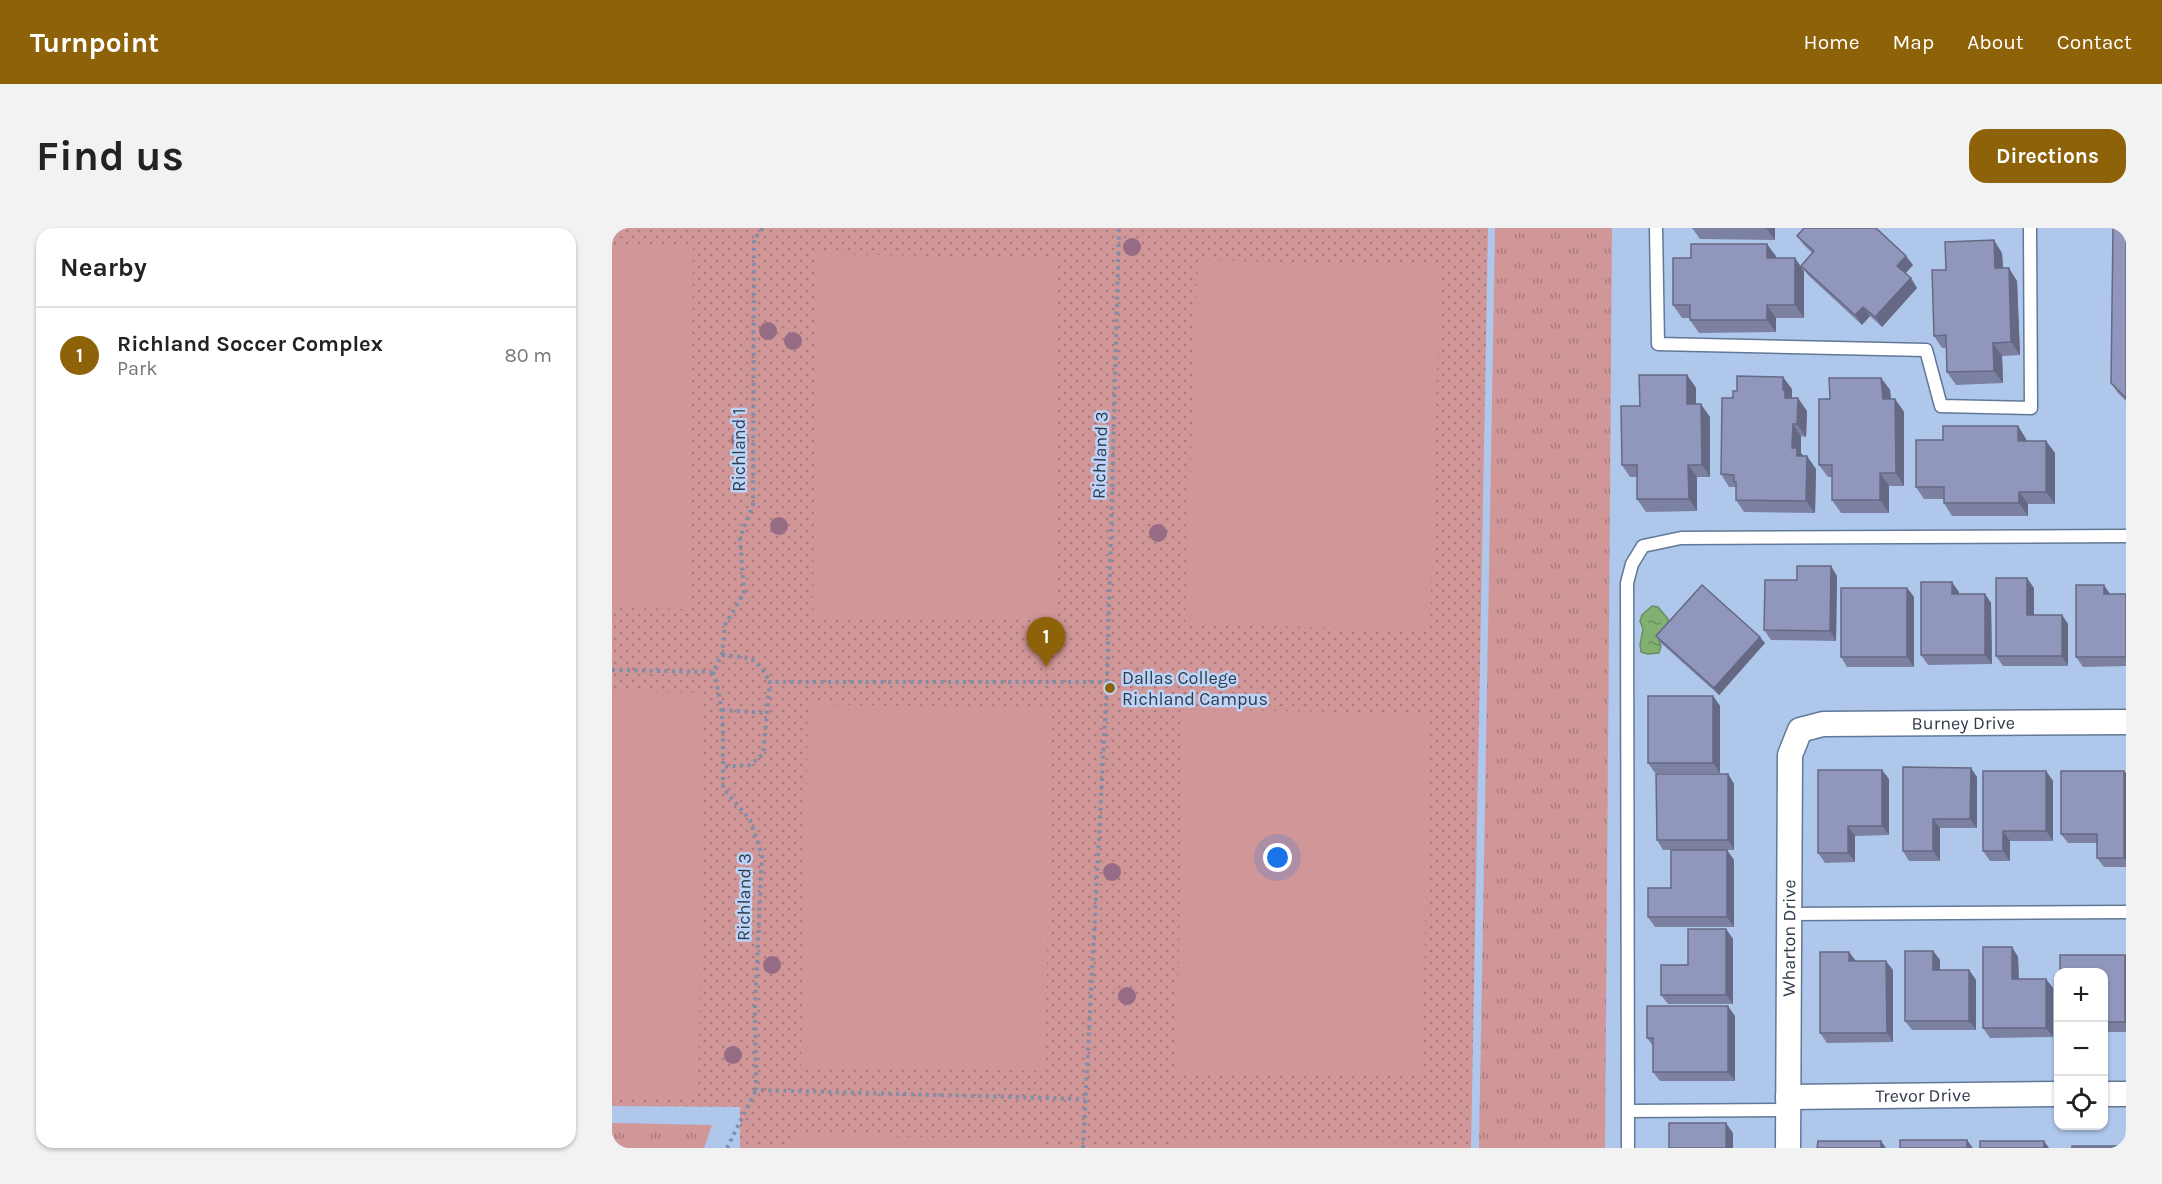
<!DOCTYPE html>
<meta charset="utf-8">
<style>
:root{--surface:#fff;--page:#f2f2f2;--text:#222;--muted:#767676;--line:#e0e0e0;--accent:#8e6208}
body{margin:0;font-family:Karla,sans-serif;background:var(--page);color:var(--text)}
.controls{position:absolute;right:18px;bottom:18px;display:grid;overflow:hidden;border-radius:12px;box-shadow:0 2px 4px #0004}
.controls button{width:54px;height:54px;display:grid;place-items:center;padding:0;border:0;border-bottom:2px solid var(--line);background:var(--surface);color:var(--text);font:30px sans-serif}
.you{position:absolute;left:666px;top:630px;width:21px;height:21px;margin:-15px;border:4px solid #fff;border-radius:50%;background:#1a73e8;box-shadow:0 0 0 9px #1a73e833}
.badge{display:grid;place-items:center;width:39px;height:39px;border-radius:50%;background:var(--accent);color:#fff;font-size:20px;font-weight:700}
.pin{position:absolute;translate:-50% -50px;filter:drop-shadow(0 2px 3px #0008)}
.pin::after{content:'';position:absolute;top:32px;width:21px;height:18px;background:inherit;clip-path:polygon(0 0,100% 0,50% 100%)}
.list{margin:0;padding:0;list-style:none}
h2{display:flex;justify-content:space-between;align-items:center;height:78px;margin:0;padding:0 24px;font-size:26px}
h2 small{font-size:20px;font-weight:400;color:var(--muted)}
.list li{display:grid;grid-template-columns:39px 1fr auto;gap:18px;align-items:center;box-sizing:border-box;height:96px;padding:0 24px;border-top:2px solid var(--line)}
.list b{display:block;font-size:22px;white-space:nowrap}
.list p{margin:0;font-size:20px;white-space:nowrap;color:var(--muted)}
.list em{font-size:20px;font-style:normal;color:var(--muted)}
.icon{flex:none;width:33px;height:33px;fill:none;stroke:currentColor;stroke-width:2;stroke-linecap:round;stroke-linejoin:round}
.map{position:relative;flex:none;width:1514px;height:920px;overflow:hidden;border-radius:18px}
header{display:flex;align-items:center;gap:36px;box-sizing:border-box;height:84px;padding:0 30px;background:var(--accent);color:#fff}
header strong{font-size:28px}
nav{display:flex;gap:33px;margin-inline-start:auto;font-size:21px}
.intro{display:flex;align-items:center;justify-content:space-between;box-sizing:border-box;height:144px;padding:0 36px}
h1{margin:0;font-size:42px}
.button{padding:15px 27px;border-radius:18px;background:var(--accent);color:#fff;font-size:21px;font-weight:700}
main{display:flex;gap:36px;padding:0 36px}
aside{flex:1;background:var(--surface);border-radius:18px;box-shadow:0 2px 4px #0004}
.map>svg:first-child{display:block}
.grass{fill:url(#grass-tufts)}
.park{fill:url(#park-dots)}
.pitch{fill:#d19798}
.water{fill:url(#water-ripples);stroke:#6a8d65;stroke-width:1.5}
.lines{fill:none;stroke-linecap:round;stroke-linejoin:round}
.service-casing{stroke:#627898;stroke-width:15}
.minor-casing{stroke:#627898;stroke-width:27}
.path{stroke:#7c8faa;stroke-width:4;stroke-dasharray:3 4.5;stroke-linecap:butt}
.service{stroke:#fff;stroke-width:12}
.minor{stroke:#fff;stroke-width:24}
.tree{fill:#966c84}
.wall{fill:#7c81a2}
.shaded-wall{fill:#656984}
.building{fill:#9096bc;stroke:#656984;stroke-width:1.5}
.poi-dot{fill:#8e6208;stroke:#bbd4f8;stroke-width:2}
.labels{text-anchor:middle;stroke-width:5;stroke-linejoin:round;paint-order:stroke}
.street-label{font-size:18px;fill:#313b4a;stroke:#bbd4f8}
.poi-label{font-size:18px;fill:#313b4a;stroke:#bbd4f8;text-anchor:start}
</style>
<header>
<strong>Turnpoint</strong>
<nav><a>Home</a><a>Map</a><a>About</a><a>Contact</a></nav>
</header>
<div class="intro"><h1>Find us</h1><a class="button">Directions</a></div>
<main>
<aside>
<h2>Nearby<small></small></h2>
<ul class="list">
<li><span class="badge">1</span><div><b>Richland Soccer Complex</b><p>Park</p></div><em>80 m</em></li>
</ul>
</aside>
<div class="map">
<svg width="1514" height="920" viewBox="0 0 1514 920">
<defs>
<pattern id="grass-tufts" width="24" height="20" patternUnits="userSpaceOnUse" patternTransform="scale(1.5)"><rect width="24" height="20" fill="#d19798"/><path d="M3 7l-1-3M5 7V3M7 7l1-3M15 17l-1-3M17 17v-4M19 17l1-3" fill="none" stroke="#aa7c7e"/></pattern>
<pattern id="park-dots" width="8" height="8" patternUnits="userSpaceOnUse" patternTransform="scale(1.5)"><rect width="8" height="8" fill="#d19798"/><path d="M2 2h.1M6 6h.1" fill="none" stroke="#aa7c7e" stroke-width="1.8" stroke-linecap="round"/></pattern>
<pattern id="water-ripples" width="26" height="14" patternUnits="userSpaceOnUse" patternTransform="scale(1.5)"><rect width="26" height="14" fill="#82b071"/><path d="M2 4q2-2 4 0t4 0M15 11q2-2 4 0t4 0" fill="none" stroke="#6b905f"/></pattern>
</defs>
<rect width="100%" height="100%" fill="#aec7ea"/>
<g class="grass">
<path d="M883,0h117l-7,920h-126z"/>
<path d="M0,895l100,2 -8,23h-92z"/>
</g>
<path class="park" d="M0,0h876l-17,920h-731v-41l-128,-1z"/>
<g class="pitch">
<path d="M0,17l81,1 -3,363 -78,-1z"/>
<path d="M204,26l242,4 -3,361 -242,-2z"/>
<path d="M586,32l242,6 -10,364 -245,-6z"/>
<path d="M0,464l92,1 -6,404 -86,-1z"/>
<path d="M196,476l244,5 -7,362 -244,-4z"/>
<path d="M571,482l247,3 -8,361 -245,-2z"/>
<path d="M179,907l251,4v9h-251z"/>
<path d="M565,911l240,4v5h-240z"/>
</g>
<path class="water" d="M1040,378l6,1 10,12v4l-9,17 2,6 -2,7 -12,1 -6,-2 -1,-7 3,-16 -3,-8 2,-6z"/>
<g class="lines">
<g class="service-casing">
<g id="service">
<path d="M1044,0l2,116 268,6 15,56 90,2 -1,-180"/>
<path d="M1177,686l337,-2"/>
<path d="M1016,883l159,-1"/>
<path d="M1016,920l-1,-565 5,-19 11,-18 38,-8 445,-2"/>
</g>
</g>
<g class="minor-casing">
<g id="minor">
<path d="M1492,866h22"/>
<path id="s1" d="M1176,869l270,-3"/>
<path id="s2" d="M1176,920l2,-393 10,-25 23,-6 303,-2"/>
</g>
</g>
<g class="path">
<path d="M110,427c29,3 33,0 48,27"/>
<path d="M0,442l101,2 9,-17 3,-30 19,-32 -4,-55 13,-33 1,-266 9,-11"/>
<path d="M101,444c11,31 10,62 10,95"/>
<path d="M495,454l12,-454"/>
<path d="M110,482l45,3"/>
<path d="M115,920l29,-58"/>
<path d="M471,920l24,-466h-337l-7,72 -13,11 -27,2v21l27,32 12,35 -7,152 1,83 329,9"/>
</g>
<use href="#service" class="service"/>
<use href="#minor" class="minor"/>
</g>
<g class="tree">
<circle cx="520" cy="19" r="9"/>
<circle cx="156" cy="103" r="9"/>
<circle cx="181" cy="113" r="9"/>
<circle cx="128" cy="212" r="9"/>
<circle cx="167" cy="298" r="9"/>
<circle cx="546" cy="305" r="9"/>
<circle cx="500" cy="644" r="9"/>
<circle cx="160" cy="737" r="9"/>
<circle cx="515" cy="768" r="9"/>
<circle cx="121" cy="827" r="9"/>
</g>
<g class="wall">
<path d="M1080,0h83v12l-75,-1z"/>
<path d="M1514,0v173l-8,-8 -7,-10z"/>
<path d="M1185,8l116,29 -8,8 12,15 -35,39 -12,-11 -8,9 -54,-50 -7,-9 11,-13 -8,-8z"/>
<path d="M1390,25l1,15 14,13 3,74 -18,1 1,27 -47,2 -9,-13 -1,-24h-4l-8,-12 12,-66z"/>
<path d="M1164,28v2l28,13v47h-28v14l-77,1 -9,-13v-2h-8l-9,-13z"/>
<path d="M1075,147l9,13v16l14,13v60h-13v34l-51,1 -9,-13v-22h-7l-8,-12 18,-59z"/>
<path d="M1269,150l9,12 1,9h4l9,13v74h-15v27h-48l-9,-13v-23h-4l-9,-12 11,-66z"/>
<path d="M1180,161v9l15,13 -1,26 -5,-1v17l15,16 -1,44 -71,-1 -8,-12v-13h-7l-8,-13z"/>
<path d="M1406,198l8,13v2h20l9,12v51h-27v12h-76l-8,-13v-4h-20l-8,-12 27,-47z"/>
<path d="M1225,348l-1,65 -65,-1 -7,-10 33,-50z"/>
<path d="M1295,360l7,9v70h-67l-6,-10z"/>
<path d="M1422,360v27h28l6,9v42h-65l-7,-10z"/>
<path d="M1347,364v2h26l6,9 1,61 -64,1 -7,-10z"/>
<path d="M1498,366h16v72l-43,1 -7,-10z"/>
<path d="M1044,408l109,7 -46,52 -58,-52z"/>
<path d="M1101,468l7,10v67h-65l-7,-10z"/>
<path d="M1291,539l74,10v51h-37v33h-31l-6,-10z"/>
<path d="M1434,543l7,10v60h-43v20h-20l-7,-10z"/>
<path d="M1514,545v94h-22l-7,-9v-15h-29l-7,-9z"/>
<path d="M1116,546l6,10v66h-71l-6,-10z"/>
<path d="M1277,551v56l-34,1v26l-30,1 -7,-10z"/>
<path d="M1115,622l7,10v67h-79l-7,-10 23,-29z"/>
<path d="M1114,701l7,10v65h-65l-7,-9 27,-30z"/>
<path d="M1400,719l6,10 1,22h27l7,9v49l-63,1 -7,-10z"/>
<path d="M1321,723l7,9v10h29l7,10v50h-64l-7,-9z"/>
<path d="M1237,724l6,9 38,9v72l-66,1 -7,-10z"/>
<path d="M1514,728v76h-23v-60z"/>
<path d="M1123,788v65h-75l-7,-9v-26l-6,-8z"/>
</g>
<g class="shaded-wall">
<path d="M1154,0h9v12z"/>
<path d="M1382,12l8,13 2,28 -9,-13z"/>
<path d="M1155,16l9,12v15l-9,-13z"/>
<path d="M1294,28l7,9 -9,10 -7,-9z"/>
<path d="M1183,30l9,13v47l-9,-13z"/>
<path d="M1397,40l8,13 3,74 -9,-13z"/>
<path d="M1299,50l6,10 -35,39 -7,-10z"/>
<path d="M1155,77l9,13v14l-9,-12z"/>
<path d="M1251,79l7,9 -8,9 -7,-10z"/>
<path d="M1381,115l9,13 1,27 -9,-12z"/>
<path d="M1075,147l9,13v29l-9,-13z"/>
<path d="M1171,149l9,12v10l-7,-1 -2,-8z"/>
<path d="M1269,150l9,12 2,22 -9,-13z"/>
<path d="M1186,170l9,13 -1,26 -9,-13z"/>
<path d="M1283,171l9,13v74l-8,-13z"/>
<path d="M1089,176l9,13v60l-8,-12z"/>
<path d="M1181,196l8,12v17l5,7 -9,-4 -5,-8z"/>
<path d="M1406,198l8,13v14l-8,-12z"/>
<path d="M1434,213l9,12v51l-9,-12z"/>
<path d="M1195,228l9,13 -1,44 -9,-12z"/>
<path d="M1076,237l9,12v34l-8,-12z"/>
<path d="M1268,245l9,13v27l-9,-13z"/>
<path d="M1407,264l9,12v12l-9,-13z"/>
<path d="M1219,338l6,10 -1,65 -6,-10z"/>
<path d="M1415,350l7,10v36l-7,-9z"/>
<path d="M1340,354l7,10v12l-7,-10z"/>
<path d="M1492,357l6,9h-6z"/>
<path d="M1295,360l7,9v70l-7,-10z"/>
<path d="M1373,366l6,9 1,61 -7,-9z"/>
<path d="M1450,387l6,9v42l-6,-10z"/>
<path d="M1148,409l5,6 -46,52 -5,-7z"/>
<path d="M1101,468l7,10v67l-7,-10z"/>
<path d="M1359,540l6,9v51l-7,-9z"/>
<path d="M1270,542l7,9v56l-7,-9z"/>
<path d="M1434,543l7,10v60l-7,-10z"/>
<path d="M1512,543l2,2v87l-2,-2z"/>
<path d="M1116,546l6,10v66l-6,-10z"/>
<path d="M1321,591l7,9v33l-7,-10z"/>
<path d="M1236,598l7,10v26l-7,-9z"/>
<path d="M1391,603l7,10v20l-7,-10z"/>
<path d="M1115,622l7,10v67l-7,-10z"/>
<path d="M1114,701l7,10v65l-7,-9z"/>
<path d="M1400,719l6,10 1,32 -7,-10z"/>
<path d="M1321,723l7,9v20l-7,-10z"/>
<path d="M1237,724l7,9h-7z"/>
<path d="M1513,727l1,1v67l-1,-1z"/>
<path d="M1274,733l7,9v72l-6,-9z"/>
<path d="M1357,742l7,10v50l-7,-9z"/>
<path d="M1434,751l7,9v49l-7,-9z"/>
<path d="M1116,778l7,10v65l-7,-9z"/>
<path d="M1114,895l7,10v15h-7z"/>
<path d="M1355,912l6,8h-6z"/>
<path d="M1269,913l5,7h-5z"/>
<path d="M1432,913l5,7h-5z"/>
</g>
<g class="building">
<path d="M1192,0h72l30,28 -9,10 14,12 -36,39 -12,-10 -8,8 -54,-49 13,-15 -17,-15z"/>
<path d="M1501,0h13v170l-15,-15z"/>
<path d="M1382,12l1,28h14l2,74 -18,1 1,28 -47,1 -1,-37 -12,1 -2,-66h14l-1,-28z"/>
<path d="M1079,16h76v14h28v47h-28v15h-77v-15h-17v-47h18z"/>
<path d="M1027,147h48v29h14l1,61h-14l1,34h-52v-34h-15l-1,-59h19z"/>
<path d="M1125,148l46,1v13h2v8h13l-1,26h-4l-1,24h5v8h10l-1,45 -70,-1v-18h-2v-7l-13,-1 1,-76h11v-7h4z"/>
<path d="M1217,150h52l2,21h12l1,74h-16v27h-48v-35h-13v-66h11z"/>
<path d="M1331,198h75v15h28v51h-27v11h-75v-16h-28v-47h27z"/>
<path d="M1185,338h34l-1,65 -66,-1 1,-50h32z"/>
<path d="M1384,350h31v37h35v41h-66z"/>
<path d="M1309,354h31v12h33v61h-64z"/>
<path d="M1090,357l58,52 -46,51 -58,-52z"/>
<path d="M1464,357h28v9h22v63h-50z"/>
<rect x="1229" y="360" width="66" height="69"/>
<rect x="1036" y="468" width="65" height="67"/>
<path d="M1291,539l68,1 -1,51h-37v32h-30z"/>
<path d="M1206,542h64v56h-34v27h-30z"/>
<path d="M1371,543h63v60h-43v20h-20z"/>
<path d="M1449,543h63v87h-27v-24h-36z"/>
<path d="M1044,546h72v66h-71z"/>
<path d="M1059,622h56v67h-79v-29h23z"/>
<path d="M1076,701h38v66h-65v-30h27z"/>
<path d="M1371,719h29v32h34v49h-63z"/>
<path d="M1293,723h28v19h36v51h-64z"/>
<path d="M1208,724h29v9h37l1,72h-67z"/>
<path d="M1448,727h65v67h-22v-50h-43z"/>
<path d="M1035,778h81v66h-75v-34h-6z"/>
<rect x="1057" y="895" width="57" height="25"/>
<rect x="1288" y="912" width="67" height="8"/>
<path d="M1206,913h63v7h-64z"/>
<rect x="1368" y="913" width="64" height="7"/>
<rect x="1460" y="918" width="51" height="2"/>
</g>
<circle class="poi-dot" cx="498" cy="460" r="6"/>
<g class="labels">
<g class="street-label">
<text transform="translate(127 222) rotate(-90)" y="6">Richland 1</text>
<text transform="translate(488 227) rotate(-88)" y="6">Richland 3</text>
<text dy="6" stroke="none"><textPath href="#s2" startOffset="584">Burney Drive</textPath></text>
<text transform="translate(132 669) rotate(-89)" y="6">Richland 3</text>
<text dy="6" stroke="none"><textPath href="#s2" startOffset="210">Wharton Drive</textPath></text>
<text dy="6" stroke="none"><textPath href="#s1" startOffset="135">Trevor Drive</textPath></text>
</g>
<g class="poi-label">
<text x="510" y="456">Dallas College<tspan x="510" dy="21">Richland Campus</tspan></text>
</g>
</g>
</svg>
<div class="controls">
<button>+</button>
<button>−</button>
<button><svg class="icon" aria-label="locate" viewBox="0 0 24 24"><circle cx="12" cy="12" r="6"/><path d="M12 2v4M12 18v4M2 12h4M18 12h4"/></svg></button>
</div>
<div class="you"></div>
<div class="pin badge" style="left:434px;top:439px">1</div>
</div>
</main>
